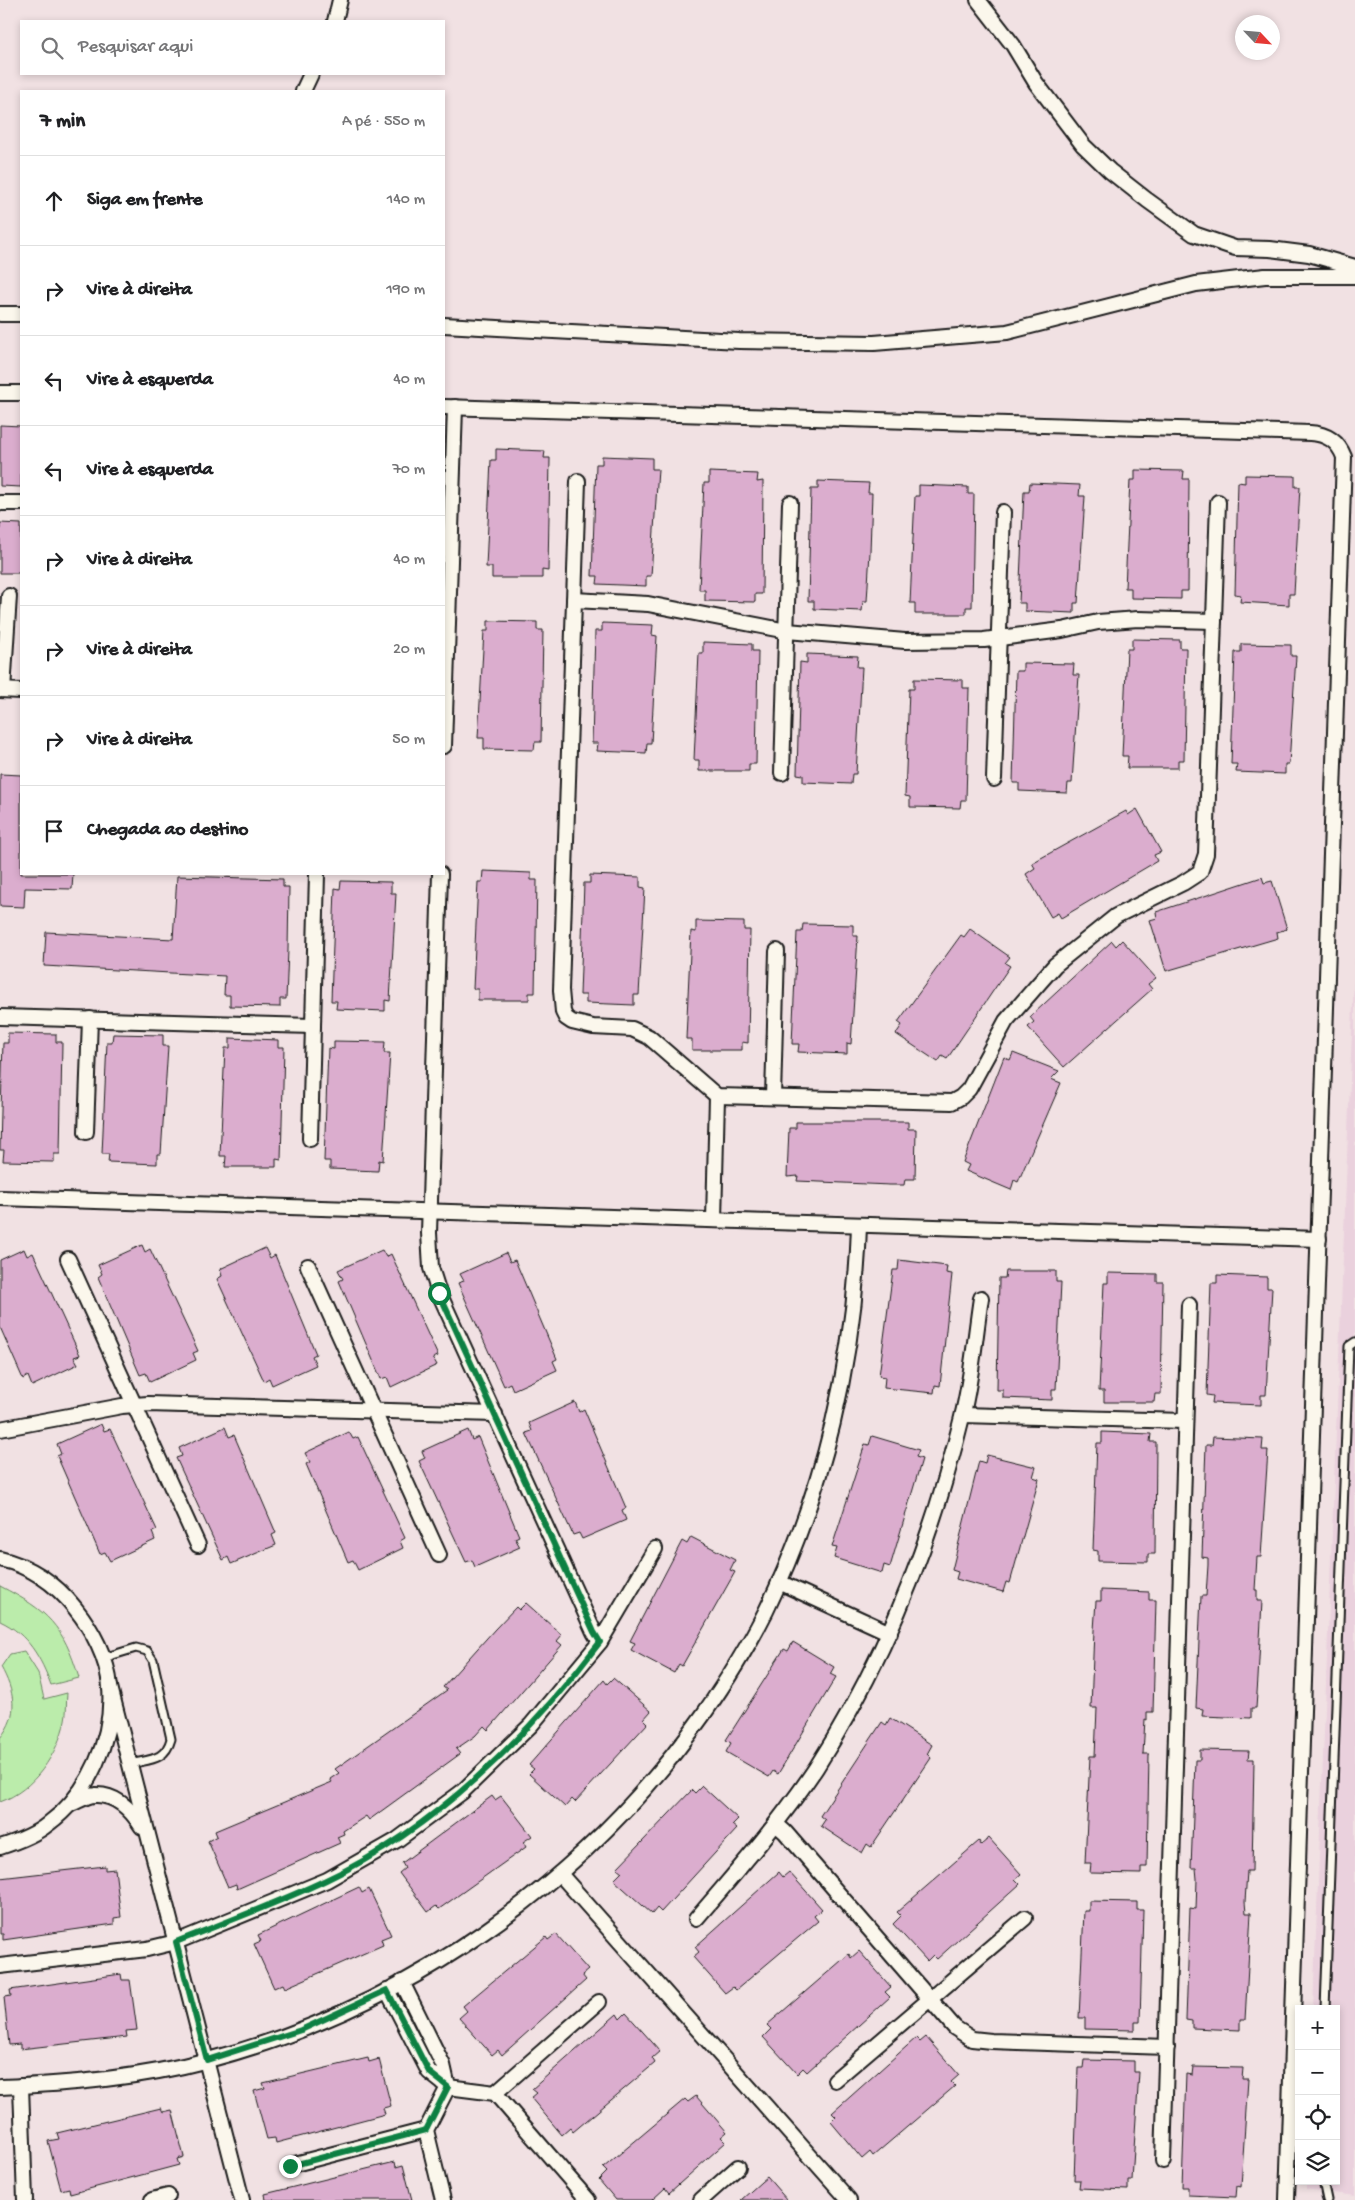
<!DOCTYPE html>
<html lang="pt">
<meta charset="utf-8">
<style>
:root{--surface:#fff;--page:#f2f2f2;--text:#202124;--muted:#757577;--line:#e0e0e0}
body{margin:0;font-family:"Gochi Hand",sans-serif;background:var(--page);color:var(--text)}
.controls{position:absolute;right:15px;bottom:15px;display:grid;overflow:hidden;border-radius:0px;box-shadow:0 2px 8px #0003}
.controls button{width:45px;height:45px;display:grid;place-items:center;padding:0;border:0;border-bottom:1px solid var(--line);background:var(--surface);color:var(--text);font:25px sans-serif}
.compass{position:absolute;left:1235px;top:15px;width:45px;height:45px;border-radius:50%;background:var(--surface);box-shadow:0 2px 8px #0003;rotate:116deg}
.stop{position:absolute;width:15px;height:15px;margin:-11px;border:4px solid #0b8043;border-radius:50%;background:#fff}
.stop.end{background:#0b8043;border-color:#fff;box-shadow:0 1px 5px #0008}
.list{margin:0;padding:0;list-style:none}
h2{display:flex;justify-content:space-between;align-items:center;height:65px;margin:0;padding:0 20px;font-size:21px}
h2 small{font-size:16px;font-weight:400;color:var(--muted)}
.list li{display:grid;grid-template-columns:32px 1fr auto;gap:15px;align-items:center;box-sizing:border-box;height:90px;padding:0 20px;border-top:1px solid var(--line)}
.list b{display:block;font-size:19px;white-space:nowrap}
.list em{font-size:16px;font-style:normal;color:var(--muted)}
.icon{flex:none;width:28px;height:28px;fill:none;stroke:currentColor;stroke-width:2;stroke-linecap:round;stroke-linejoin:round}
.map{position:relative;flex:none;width:1355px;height:2200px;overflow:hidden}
.search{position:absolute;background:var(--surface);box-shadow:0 2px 8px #0003;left:20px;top:20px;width:425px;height:55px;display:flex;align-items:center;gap:12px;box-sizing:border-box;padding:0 18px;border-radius:0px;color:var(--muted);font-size:19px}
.panel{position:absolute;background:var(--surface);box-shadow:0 2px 8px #0003;left:20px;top:90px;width:425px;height:785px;border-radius:0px}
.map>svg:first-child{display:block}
.built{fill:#ead1dd}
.green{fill:#bbecab;stroke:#6c8464}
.building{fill:#dbadce;stroke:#1c1c1c}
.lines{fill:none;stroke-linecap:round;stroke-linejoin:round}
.service-casing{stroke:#1c1c1c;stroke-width:11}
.minor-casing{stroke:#1c1c1c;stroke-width:18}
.service{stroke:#fbf7ec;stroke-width:7}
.minor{stroke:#fbf7ec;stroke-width:14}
.route{stroke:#0b8043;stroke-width:6}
</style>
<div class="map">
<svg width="1355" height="2200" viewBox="0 0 1355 2200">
<rect width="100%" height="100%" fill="#f1e1e3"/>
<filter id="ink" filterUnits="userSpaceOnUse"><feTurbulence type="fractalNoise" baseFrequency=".02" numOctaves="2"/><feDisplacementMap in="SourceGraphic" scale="10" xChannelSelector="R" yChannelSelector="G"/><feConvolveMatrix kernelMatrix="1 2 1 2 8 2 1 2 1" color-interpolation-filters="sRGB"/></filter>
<g filter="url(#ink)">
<path class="built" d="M1355,956v1240l-49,-7v-8h30v-172h-23z"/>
<g class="green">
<path d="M0,1586c48,25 63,39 79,92l-28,7c-10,-27 -23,-51 -51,-64z"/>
<path d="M24,1651l14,22 6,26 23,-6c-1,9 0,19 -2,27 -7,34 -31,70 -65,82v-64c20,-24 14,-47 1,-71l9,-13z"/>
</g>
<g class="building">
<path d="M0,425l21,1v61l-21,-1z"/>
<path d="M496,449l49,2 -1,7h6l-2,113 -6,-1v8h-50v-11h-6l5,-107h5z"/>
<path d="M602,456l50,2v11h6l-7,107h-5v10l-49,-2 1,-8h-6l4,-112h6z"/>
<path d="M1135,470l49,1 -1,8h6l-1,112h-7v8l-50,-1v-10h-6l5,-108h5z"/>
<path d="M709,472l49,2 -1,8 6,-1 -1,113h-7v8l-50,-1v-11h-6l5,-107h5z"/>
<path d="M1245,475l50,1v11h5l-6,107h-5v11l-49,-3 1,-7 -6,-1 3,-112 7,1z"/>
<path d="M818,481l51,2 -1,10h4l-2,59 -3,49h-4l-1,10 -48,-2v-8h-6l3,-112h7z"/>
<path d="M1030,483l50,2 -1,11h6l-7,107h-4v10l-49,-2v-8h-6l5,-112h5z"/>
<path d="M919,485l49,2v7h6l-2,113h-6v7h-51v-11h-5l5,-107h4z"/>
<path d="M0,523l21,1v49h-21z"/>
<path d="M488,621l49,1v8h6l-2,112h-6l-1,8 -50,-1v-11h-6l6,-107h4z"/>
<path d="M602,623l51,2 -1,10 5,1 -6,107h-4l-1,10 -49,-2 1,-8h-6l3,-112h7z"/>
<path d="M1132,639l48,1v8h6l-2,112h-6v8h-51l1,-12h-6l5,-107h5z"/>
<path d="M703,642l49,2v7h6l-2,113h-7v7h-50v-11h-5l5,-107h4z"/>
<path d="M1241,644l50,1v11h5l-7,108h-4v10l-49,-2 1,-8h-6l4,-112h6z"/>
<path d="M807,654l51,2 -1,11h5l-6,107h-4l-1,10 -48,-2v-7l-6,-1 3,-112 7,1z"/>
<path d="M1023,663l51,1 -1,11h6l-7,108h-4l-1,10 -48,-2v-8h-6l3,-112h7z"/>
<path d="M914,679l49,1v8h6l-3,112h-5l-1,8 -50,-1v-10l-5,-1 4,-107h5z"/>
<path d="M0,774l21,1v99h52l-1,15 -47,-1 -1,19 -24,-1z"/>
<path d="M1137,809l24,43 -7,3 3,6 -96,57 -3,-5 -7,4 -25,-43 9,-6 -3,-5 94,-52 2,4z"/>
<path d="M483,871l48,2v7h6l-2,113h-6v7h-51v-11h-5l5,-107h4z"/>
<path d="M590,875l50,2v10l5,1 -6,107h-5v10l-48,-2v-8h-6l4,-112h6z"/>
<path d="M177,876l106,3v8h6l-1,63 -2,49h-6v8l-50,-1v-11h-6l1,-19 -181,-10 2,-34 127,7z"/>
<path d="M1262,877l2,6 8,-2 15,48 -10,3 1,6 -112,33 -16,-51 7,-2 -1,-6z"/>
<path d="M341,881l50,1v11h5l-6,108 -5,-1v11l-49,-2 1,-8h-6l4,-113 5,1z"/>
<path d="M696,921l48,1v8h6l-2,113 -6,-1v8h-50v-11h-6l5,-108 5,1z"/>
<path d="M803,924l50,1v11h5l-7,108 -4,-1v11l-49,-2 1,-8h-7l5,-112h5z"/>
<path d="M970,929l40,28 -5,6 5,3 -63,93 -5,-3 -4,6 -42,-28 6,-9 -4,-3 63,-87 3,2z"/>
<path d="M1122,940l34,38 -8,6 4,5 -88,78 -36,-40 6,-5 -4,-5 82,-76 4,5z"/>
<path d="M8,1033l48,1v8h6l-2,112h-6v8l-51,-1 1,-11h-4l2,-77 1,-30h5z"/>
<path d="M113,1034l50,1v11h5l-7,108h-4v10l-49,-2 1,-8h-7l5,-112h5z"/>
<path d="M230,1038l48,2v7h6l-3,113 -5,-1v8h-51l1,-11h-6l5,-108h5z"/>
<path d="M334,1041l51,1 -1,11h6l-7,108 -4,-1 -1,11 -48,-2v-8h-6l4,-113 6,1z"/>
<path d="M1013,1053l46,18 -8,8 10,4 -43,99 -4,-2 -3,10 -45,-19 3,-6 -6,-3 41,-105 6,3z"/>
<path d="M796,1122h112v7h8l-1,50h-10l-1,6h-14l-93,-4 1,-5 -11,1 2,-49h7z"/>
<path d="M142,1245l3,7 5,-3 48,102 -5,2 3,7 -46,22 -4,-9 -6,2 -42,-98 4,-3 -4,-9z"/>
<path d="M265,1248l5,10 5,-3 41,99 -4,2 4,9 -44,20 -3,-7 -5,3 -47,-102 5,-3 -2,-7z"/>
<path d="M24,1249l3,7 6,-3 47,102 -6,2 4,7 -46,22 -4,-10 -5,3 -23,-52v-67z"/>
<path d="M382,1250l4,7 5,-3 47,102 -5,2 4,7 -46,22 -4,-10 -6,2 -42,-98 4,-2 -5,-9z"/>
<path d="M506,1253l4,9 5,-2 42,99 -4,2 4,9 -44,20 -3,-7 -6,3 -46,-103 6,-2 -4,-7z"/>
<path d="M899,1260l48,6 -1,7 6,1 -12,112 -5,-1 -1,8 -50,-5 1,-11 -6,-1 14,-106h5z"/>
<path d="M1006,1271h50v11h5l-5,107h-4v11l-49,-2v-8h-6l2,-112h6z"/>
<path d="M1108,1273l49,1v8h6l-2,112h-6l-1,8h-50v-11h-5l5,-108h4z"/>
<path d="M1217,1275l50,2v11h5l-6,107h-5v10l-49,-2 1,-7 -6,-1 4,-112h6z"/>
<path d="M575,1402l4,10 5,-3 42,99 -4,2 4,10 -44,19 -3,-6 -6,2 -47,-102 6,-2 -3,-8z"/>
<path d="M101,1424l3,7 6,-2 47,101 -5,2 3,8 -45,21 -5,-9 -5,2 -43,-98 4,-2 -4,-10z"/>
<path d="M225,1427l4,10 5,-2 42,98 -4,2 4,10 -45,19 -3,-7 -5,3 -47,-102 6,-2 -3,-8z"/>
<path d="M468,1430l4,10 6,-3 41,99 -4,2 5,9 -45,20 -3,-7 -6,2 -47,-101 6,-3 -3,-7z"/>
<path d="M349,1432l4,7 5,-2 47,101 -5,3 3,7 -45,22 -5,-10 -5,2 -42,-98 4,-2 -5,-9z"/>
<path d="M1102,1432l49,2 -1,8h6l-1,112h-7v8l-50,-1v-10l-5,-1 4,-107h5z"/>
<path d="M872,1436l47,14 -3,7 6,2 -32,108 -6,-2 -2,8 -48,-15 3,-10 -5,-1 33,-103 4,1z"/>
<path d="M1213,1437l50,2 -1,11h6l-7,107h-4l-2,33h2v11h5l-4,77 -2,30h-5v10l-49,-2 1,-7 -7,-1 5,-112h5l2,-31v-7l-6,-1 4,-112h6z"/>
<path d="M987,1455l49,12 -3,10 6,2 -29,104 -4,-1 -3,10 -47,-13 2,-7 -6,-2 27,-109 6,2z"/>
<path d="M691,1537l44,23 -5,10 5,2 -53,94 -3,-2 -5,9 -43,-23 4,-7 -5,-2 52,-100 5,3z"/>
<path d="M1101,1590l48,2v8h7l-3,112h-6v8l-2,-1 -2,35h6l-2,113h-6v7l-51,-1 1,-10h-6l5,-107h5l2,-48h-6l3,-78 2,-29h5z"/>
<path d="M526,1603l36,32 -5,6 5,4 -74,85 -4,-4 -9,10 -19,13 4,5 -91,66 -3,-4 -23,15 1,3 -7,3 3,6 -103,46 -1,-5 -8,3 -20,-46 9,-5 -2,-5 117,-49 -2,-3 9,-6 -4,-4 112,-79 -4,-3 52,-58 21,-22 3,3z"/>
<path d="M793,1642l41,25 -4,7 6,3 -58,97 -5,-3 -4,6 -43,-25 5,-9 -5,-3 58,-91 4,2z"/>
<path d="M613,1678l38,33 -7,8 4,4 -73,79 -3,-3 -7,8 -36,-33 5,-5 -5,-4 75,-85 3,4z"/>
<path d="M890,1718l42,27 -5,9 4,4 -60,89 -4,-3 -5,9 -41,-27 4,-6 -5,-4 62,-94 4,3z"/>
<path d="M1200,1750l49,1 -1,8h6l-2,112h-5l-2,31 1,11h5l-6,107h-5v10l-48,-2v-7l-6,-1 4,-112 6,1 1,-30 -1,-11h-5l3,-78 1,-30h5z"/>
<path d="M702,1786l36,33 -6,6 5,4 -76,83 -4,-4 -5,6 -38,-34 8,-8 -5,-4 75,-78 3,3z"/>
<path d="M492,1796l3,4 6,-4 31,40 -9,6 3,5 -87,62 -3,-3 -8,6 -29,-39 6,-5 -3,-5z"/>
<path d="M989,1838l32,36 -6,5 5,5 -83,75 -4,-4 -6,6 -34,-37 8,-8 -4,-4 82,-71 2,4z"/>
<path d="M105,1866v4l10,-1 6,48 -7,1v6l-111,16v-6h-3v-56z"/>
<path d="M779,1872l4,5 6,-5 33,37 -8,7 4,5 -82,69 -3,-3 -8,6 -32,-36 6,-5 -4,-5z"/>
<path d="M359,1887l3,6 7,-4 22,46 -10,4 2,6 -98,43 -2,-4 -9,4 -20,-44 7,-3 -3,-6z"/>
<path d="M1089,1901l48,1v8h6l-3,112h-5v8l-50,-1v-11h-6l5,-107h5z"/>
<path d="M556,1934l32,36 -6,5 4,5 -84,75 -4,-5 -6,5 -33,-37 8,-7 -4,-5 83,-69 2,3z"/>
<path d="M859,1951l32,36 -6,5 5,5 -83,75 -4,-4 -6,6 -34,-37 8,-8 -4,-4 82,-71 2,4z"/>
<path d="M121,1974l1,6h8l7,50 -11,1 1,6 -107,12v-5l-11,1 -5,-48 7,-1 -1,-6z"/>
<path d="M626,2013l34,38 -8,7 3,5 -82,69 -3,-4 -8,7 -31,-37 6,-5 -5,-4 85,-75 3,5z"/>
<path d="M926,2037l33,38 -8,7 4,4 -82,70 -3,-4 -8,7 -31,-37 5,-5 -4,-4 84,-75 4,4z"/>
<path d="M368,2058l1,4 10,-3 12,47 -8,2 2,6 -109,29 -1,-5 -8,1 -13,-48 11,-3 -2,-5z"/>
<path d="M1084,2060l50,1v11h5l-7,108h-4v10l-49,-2 1,-8h-6l4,-112h5z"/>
<path d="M1193,2067l50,1 -1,11h6l-7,108 -4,-1 -1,11 -48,-2v-8h-6l4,-113 6,1z"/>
<path d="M696,2096l31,36 -6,5 5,5 -57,51 -4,-5 -13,12h-36l-17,-20 8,-8 -4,-4 82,-69 3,3z"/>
<path d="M161,2108l2,4 9,-2 12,47 -7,2 2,6 -109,29 -1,-6 -8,2 -13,-49 11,-2 -2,-6z"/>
<path d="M395,2162l1,5 7,-2 9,35h-146l-1,-6z"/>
<path d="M767,2177l20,23h-46l20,-18z"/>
</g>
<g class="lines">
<g class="service-casing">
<g id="service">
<path d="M103,1658l33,-10 11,3 6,9 18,79c-6,22 -21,20 -41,25"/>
<path d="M1325,2009l24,-663 6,-4"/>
<path d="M1323,2181l4,19"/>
</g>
</g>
<g class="minor-casing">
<g id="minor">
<path d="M978,0l35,45 23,38 47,62 27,26 37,29 47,34 41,14 35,1 39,5 46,13"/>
<path d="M335,21l5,-21"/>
<path d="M303,91l8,-17"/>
<path d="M0,314h21"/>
<path d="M444,325l295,16 135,2 133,-11 189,-48 69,-8h90"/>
<path d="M0,393h21"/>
<path d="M444,407l866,26c17,1 28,8 34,24l-57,1743"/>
<path d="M578,481l-17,509 2,22 3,6 6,4 21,5 39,2 17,8 68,59 235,6 9,-5 8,-8 37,-68 49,-56 61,-49 67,-33 17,-11 6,-18 12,-352"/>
<path d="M0,503h21"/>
<path d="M574,600l74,4 139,27 118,10 79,-1 78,-10 36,-8 40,-3 76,2"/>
<path d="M0,690l21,1"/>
<path d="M3,690l6,-94"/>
<path d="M444,746l11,-339"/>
<path d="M782,773l8,-270"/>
<path d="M994,779l9,-267"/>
<path d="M440,874l-11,359 2,35 8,25 155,339 6,10"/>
<path d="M0,1017l313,9"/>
<path d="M773,1097l4,-146"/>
<path d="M86,1132l4,-113"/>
<path d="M310,1139l7,-265"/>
<path d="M0,1198l1319,41"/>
<path d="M714,1220l3,-124"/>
<path d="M68,1259l130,286"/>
<path d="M308,1266l131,289"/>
<path d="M963,1415l222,6"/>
<path d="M0,1429l122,-23 26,-2 347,10"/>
<path d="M0,1559c30,7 56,25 75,49 17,21 33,51 35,79 4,51 -21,107 -62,137 -13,11 -32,18 -48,23"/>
<path d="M779,1582l111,51"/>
<path d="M110,1687l132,513"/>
<path d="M69,1805c8,-3 18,-10 26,-10 22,-1 37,16 47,32"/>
<path d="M776,1824l9,8 170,196 17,11 19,2 176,6"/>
<path d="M560,1874l289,326"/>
<path d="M696,1919c42,-49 84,-97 120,-151 69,-108 116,-227 146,-351 10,-39 13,-80 19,-119"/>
<path d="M0,1966l147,-17 29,-7 151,-62 70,-40 65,-48 69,-67 69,-83 55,-93"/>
<path d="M402,1982l41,83 5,22 -22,43 17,70"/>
<path d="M387,1990l42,82 19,15 47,6 93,107"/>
<path d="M835,2080l190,-162"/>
<path d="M21,2086l4,114"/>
<path d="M0,2087c70,-3 140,-9 208,-27 199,-52 377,-178 495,-345 23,-33 45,-68 63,-104 58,-120 89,-252 93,-385"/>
<path d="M495,2093l104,-91"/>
<path d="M1163,2161l26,-856"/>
<path d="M291,2165l135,-35"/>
<path d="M152,2200l16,-4"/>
<path d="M701,2200l37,-33"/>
</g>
</g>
<use href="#service" class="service"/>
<use href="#minor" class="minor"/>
</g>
</g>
<g class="lines" filter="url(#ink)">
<path class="route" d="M290,2166l136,-36 22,-43 -19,-15 -42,-82 -86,40 -94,30 -31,-118c50,-20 102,-39 150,-62 109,-51 203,-144 274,-238l-6,-10 -155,-339"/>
</g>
</svg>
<div class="controls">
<button>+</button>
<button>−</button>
<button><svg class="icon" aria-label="locate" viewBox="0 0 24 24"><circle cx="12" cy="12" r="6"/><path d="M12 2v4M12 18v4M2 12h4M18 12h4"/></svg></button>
<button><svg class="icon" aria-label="layers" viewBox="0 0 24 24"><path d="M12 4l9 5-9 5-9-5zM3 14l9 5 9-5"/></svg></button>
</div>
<svg class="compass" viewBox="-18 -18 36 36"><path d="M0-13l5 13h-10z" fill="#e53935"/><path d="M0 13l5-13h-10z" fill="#757577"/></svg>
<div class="stop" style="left:439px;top:1293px"></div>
<div class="stop end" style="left:290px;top:2166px"></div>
<div class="search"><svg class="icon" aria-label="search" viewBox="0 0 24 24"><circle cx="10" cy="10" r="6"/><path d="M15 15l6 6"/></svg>Pesquisar aqui</div>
<section class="panel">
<h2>7 min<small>A pé · 550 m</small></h2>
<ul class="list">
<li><svg class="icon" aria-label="ahead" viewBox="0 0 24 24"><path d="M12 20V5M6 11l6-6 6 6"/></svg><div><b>Siga em frente</b></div><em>140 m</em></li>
<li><svg class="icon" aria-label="right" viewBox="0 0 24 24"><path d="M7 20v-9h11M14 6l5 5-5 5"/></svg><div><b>Vire à direita</b></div><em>190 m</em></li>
<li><svg class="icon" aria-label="left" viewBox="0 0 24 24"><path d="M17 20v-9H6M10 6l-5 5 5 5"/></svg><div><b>Vire à esquerda</b></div><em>40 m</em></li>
<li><svg class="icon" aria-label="left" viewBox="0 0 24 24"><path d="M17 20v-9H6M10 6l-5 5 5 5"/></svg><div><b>Vire à esquerda</b></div><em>70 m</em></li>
<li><svg class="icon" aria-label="right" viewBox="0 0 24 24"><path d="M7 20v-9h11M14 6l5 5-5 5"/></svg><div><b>Vire à direita</b></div><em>40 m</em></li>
<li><svg class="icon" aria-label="right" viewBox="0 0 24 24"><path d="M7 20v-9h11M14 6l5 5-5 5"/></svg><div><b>Vire à direita</b></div><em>20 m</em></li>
<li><svg class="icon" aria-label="right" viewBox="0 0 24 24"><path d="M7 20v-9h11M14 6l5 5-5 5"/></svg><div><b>Vire à direita</b></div><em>50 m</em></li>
<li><svg class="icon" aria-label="arrive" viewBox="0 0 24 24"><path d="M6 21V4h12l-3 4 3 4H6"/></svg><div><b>Chegada ao destino</b></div></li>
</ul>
</section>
</div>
